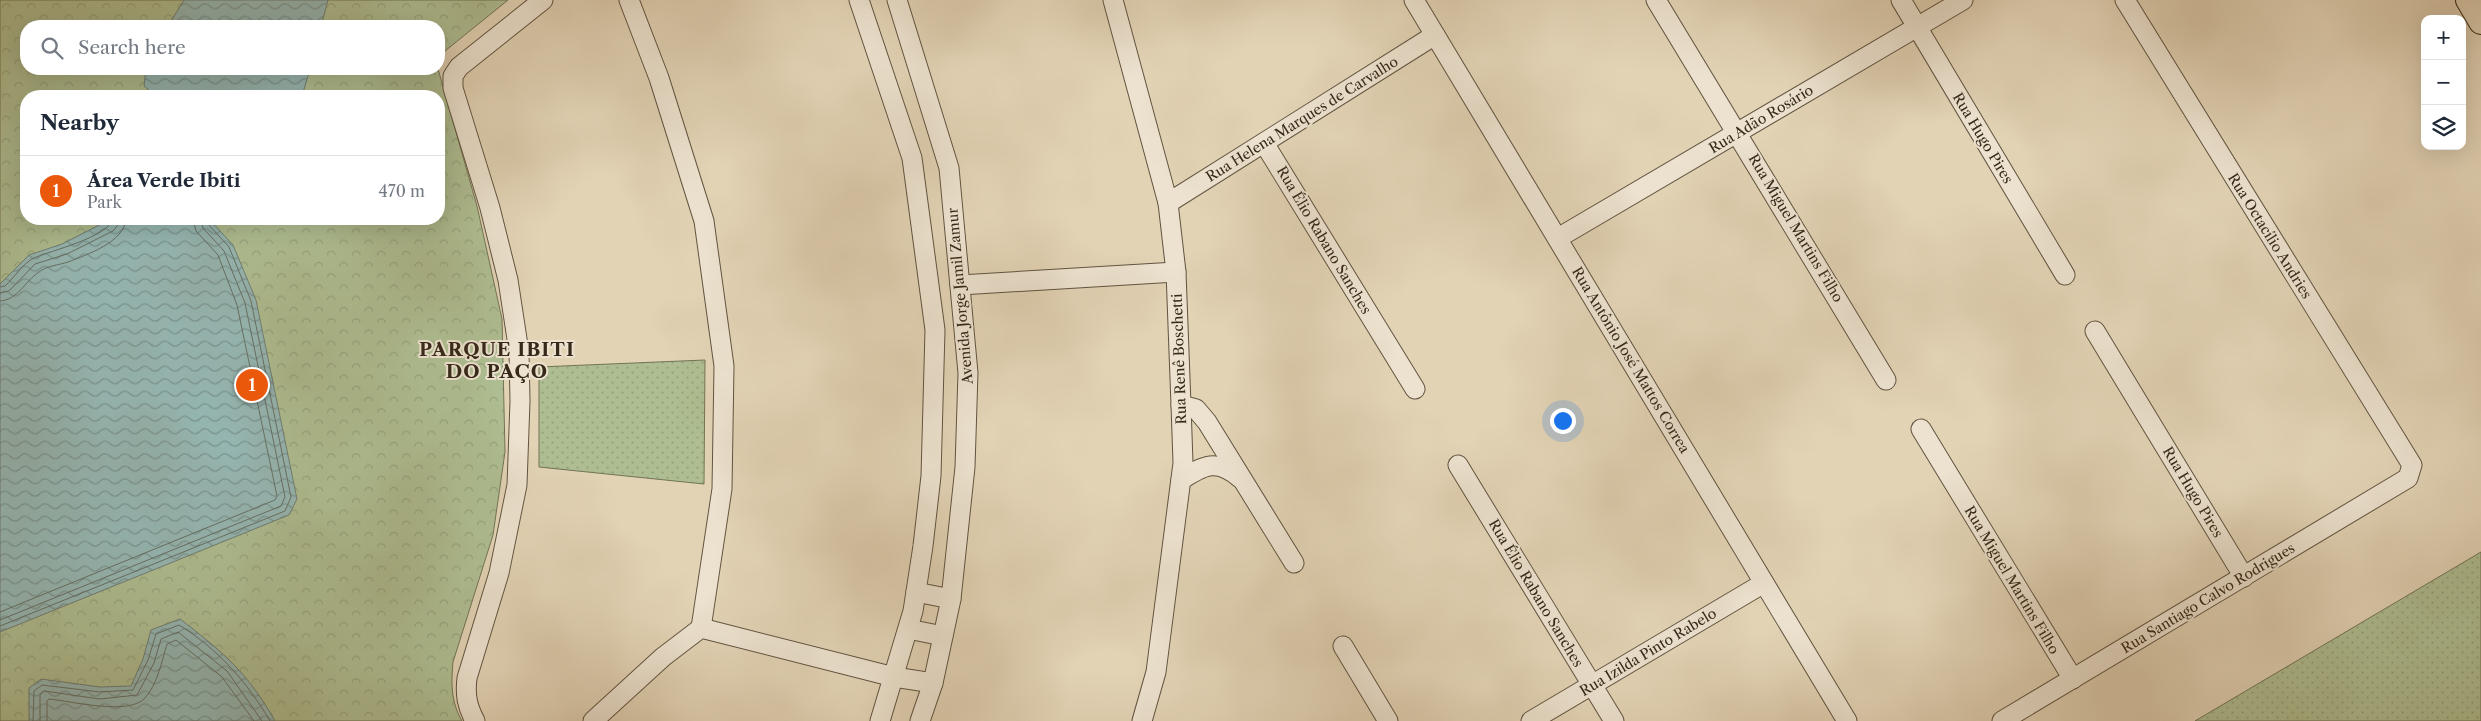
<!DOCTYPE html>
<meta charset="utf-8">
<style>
:root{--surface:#fff;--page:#f6f6f7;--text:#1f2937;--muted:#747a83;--line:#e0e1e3;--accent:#ea580c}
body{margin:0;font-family:"Libre Caslon Text",serif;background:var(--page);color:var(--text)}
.controls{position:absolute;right:15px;top:15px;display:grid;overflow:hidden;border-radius:10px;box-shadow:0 5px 20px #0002}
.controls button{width:45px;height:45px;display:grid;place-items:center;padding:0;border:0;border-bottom:1px solid var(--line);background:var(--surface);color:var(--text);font:25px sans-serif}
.you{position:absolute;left:1562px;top:420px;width:18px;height:18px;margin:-12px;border:4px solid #fff;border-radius:50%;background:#1a73e8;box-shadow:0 0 0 8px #1a73e833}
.badge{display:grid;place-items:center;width:32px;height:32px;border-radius:50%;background:var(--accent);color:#fff;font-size:16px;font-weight:700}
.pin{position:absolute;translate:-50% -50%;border:2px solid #fff;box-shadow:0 1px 5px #0006}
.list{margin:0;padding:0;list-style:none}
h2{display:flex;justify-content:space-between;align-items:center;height:65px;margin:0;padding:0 20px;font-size:21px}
h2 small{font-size:16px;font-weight:400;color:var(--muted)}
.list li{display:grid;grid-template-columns:32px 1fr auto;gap:15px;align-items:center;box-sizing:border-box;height:70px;padding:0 20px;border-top:1px solid var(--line)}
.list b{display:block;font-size:19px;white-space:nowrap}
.list p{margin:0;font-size:16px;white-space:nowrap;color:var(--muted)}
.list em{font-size:16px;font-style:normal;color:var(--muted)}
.icon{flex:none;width:28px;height:28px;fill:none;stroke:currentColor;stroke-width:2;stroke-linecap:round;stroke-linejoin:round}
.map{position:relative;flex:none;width:2481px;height:721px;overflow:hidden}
.search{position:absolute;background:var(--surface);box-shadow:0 5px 20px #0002;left:20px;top:20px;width:425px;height:55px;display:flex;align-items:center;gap:12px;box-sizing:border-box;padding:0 18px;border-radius:20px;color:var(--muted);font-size:19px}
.panel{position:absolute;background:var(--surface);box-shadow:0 5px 20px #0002;left:20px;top:90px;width:425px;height:135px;border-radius:20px}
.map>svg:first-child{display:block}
.grass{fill:url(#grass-dots);stroke:#727456}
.forest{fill:url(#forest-crowns);stroke:#727456;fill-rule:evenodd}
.water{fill:url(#water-waves);stroke:#6f7e75}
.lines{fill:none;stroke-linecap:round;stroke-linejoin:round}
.shore{stroke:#667066;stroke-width:1}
.minor-casing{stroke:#615440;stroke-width:21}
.major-casing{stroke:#362919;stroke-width:26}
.minor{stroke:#ece2cf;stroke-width:19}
.major{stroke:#e2d3b5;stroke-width:24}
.labels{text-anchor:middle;stroke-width:4;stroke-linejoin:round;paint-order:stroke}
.street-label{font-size:14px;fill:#362919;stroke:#ece2cf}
.district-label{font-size:19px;font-weight:bold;letter-spacing:1px;fill:#362919;stroke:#ece2cf}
</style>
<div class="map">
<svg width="2481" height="721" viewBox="0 0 2481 721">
<defs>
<pattern id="grass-dots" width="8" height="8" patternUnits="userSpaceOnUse" patternTransform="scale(1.25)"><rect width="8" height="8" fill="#aebe92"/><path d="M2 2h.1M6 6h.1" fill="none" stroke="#96a37d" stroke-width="1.8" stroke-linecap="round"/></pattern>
<pattern id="forest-crowns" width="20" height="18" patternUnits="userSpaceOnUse" patternTransform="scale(1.25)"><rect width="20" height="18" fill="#aebe92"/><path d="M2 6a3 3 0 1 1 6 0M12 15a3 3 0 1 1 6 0" fill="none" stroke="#96a37d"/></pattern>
<pattern id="water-waves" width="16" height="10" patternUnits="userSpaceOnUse" patternTransform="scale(1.25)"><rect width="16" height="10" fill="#95b7b3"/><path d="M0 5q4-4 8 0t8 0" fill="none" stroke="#7a9591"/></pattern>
</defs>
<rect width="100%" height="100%" fill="#e2d3b5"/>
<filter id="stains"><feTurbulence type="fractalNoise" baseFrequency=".004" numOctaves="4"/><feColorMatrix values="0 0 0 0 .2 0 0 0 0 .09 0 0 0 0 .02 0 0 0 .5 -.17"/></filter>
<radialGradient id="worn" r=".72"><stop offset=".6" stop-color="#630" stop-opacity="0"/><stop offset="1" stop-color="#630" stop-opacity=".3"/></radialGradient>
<g class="grass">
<path d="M705,360l-1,124 -165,-17v-100z"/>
<path d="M2481,552v169h-286z"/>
</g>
<path class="forest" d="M0,0h508l-63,51 -6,15v-40h-413v43h412l39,137 25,113 3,133 -12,83 -40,127c-2,22 -2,40 9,59h-462zM26,96h413v123h-413z"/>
<g class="water">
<path d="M184,0h144l-7,26h-153z"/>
<path d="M146,69h164l-8,27h-146l-12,-10z"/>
<path d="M111,219h98l24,26 23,55 41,199 -8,16 -289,117v-348l29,-29 33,-11z"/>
<path d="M180,619c43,33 68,54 95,102h-246v-33l12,-9 59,8 31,-1 12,-27 8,-29z"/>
</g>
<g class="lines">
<g class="shore">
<path d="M0,287l5,-1c9,-8 18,-23 29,-28 15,-7 76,-21 78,-39"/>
<path d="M0,293l9,-2 26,-27 32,-10 46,-23 4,-5 2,-7"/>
<path d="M0,301c18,-1 25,-20 39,-29 7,-6 20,-7 29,-10 18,-7 57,-20 58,-43"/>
<path d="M0,612l275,-112 2,-4 -40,-191 -19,-50 -22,-24 -3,-12"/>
<path d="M0,620l281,-114 4,-9 -40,-194 -21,-52 -21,-23 -3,-9"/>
<path d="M0,626l285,-115 6,-14 -40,-196 -22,-54 -21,-23 -1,-5"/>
<path d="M33,721l1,-30 8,-6 58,7 33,-2 15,-30 8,-26 23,-9c38,23 69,58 91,96"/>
<path d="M40,721v-26l4,-4 56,8 37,-4 17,-32 7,-24 17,-7 49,39 35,50"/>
<path d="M47,721v-20l2,-2c22,2 80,17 96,-1 12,-13 17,-37 22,-54l9,-4 46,37 32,44"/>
</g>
<g class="minor-casing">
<g id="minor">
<path d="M629,0l30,78 45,143 20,145 -2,123 -21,139"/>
<path d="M859,0l53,158 23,172 -4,146 -8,70 -10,65 -33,110"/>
<path d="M897,0l52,168 19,205 -3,94 -14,132 -18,84 -13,38"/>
<path d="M1113,0l55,203 8,69 5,133 2,58 -27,209 -14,49"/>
<path d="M1414,0l433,721"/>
<path d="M1656,0l230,380"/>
<path d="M1901,0l164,275"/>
<path d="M1264,143l151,246"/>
<path d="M1168,203l267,-168"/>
<path d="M1558,238l405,-238"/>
<path d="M960,285l216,-13"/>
<path d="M2095,331l149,246"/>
<path d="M1181,405l15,4 11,13 87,141"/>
<path d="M1921,429l152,250"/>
<path d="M1458,465l156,256"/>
<path d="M1181,480c23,-15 36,-22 59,-2"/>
<path d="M916,592l35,7"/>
<path d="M908,629l35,7"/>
<path d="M1343,646l45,75"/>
<path d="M475,721c-8,-15 -10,-26 -8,-43l32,-105 18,-88 3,-84 -1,-49 -11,-72 -18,-72 -37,-120v-12l6,-9 84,-67"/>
<path d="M593,721l70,-64 38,-29 193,49 39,6"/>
<path d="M1531,721l233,-138"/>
<path d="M2002,721l406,-243 4,-13 -287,-465"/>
</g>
</g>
<g class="major-casing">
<path id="major" d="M2468,0l13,22"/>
</g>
<use href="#minor" class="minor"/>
<use href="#major" class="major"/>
</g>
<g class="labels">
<g class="street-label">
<text transform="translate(1302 119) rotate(-32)" y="5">Rua Helena Marques de Carvalho</text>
<text transform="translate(1761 119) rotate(-31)" y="5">Rua Adão Rosário</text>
<text transform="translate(1983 138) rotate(59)" y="5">Rua Hugo Pires</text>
<text transform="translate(1796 228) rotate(59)" y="5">Rua Miguel Martins Filho</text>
<text transform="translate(2270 236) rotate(58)" y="5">Rua Octacílio Andries</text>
<text transform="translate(1324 240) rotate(59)" y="5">Rua Élio Rabano Sanches</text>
<text transform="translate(960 296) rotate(-95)" y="5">Avenida Jorge Jamil Zamur</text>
<text transform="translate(1179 359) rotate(-92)" y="5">Rua Renê Boschetti</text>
<text transform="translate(1631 360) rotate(59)" y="5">Rua Antônio José Mattos Correa</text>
<text transform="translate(2193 492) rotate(59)" y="5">Rua Hugo Pires</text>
<text transform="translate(2012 580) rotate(59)" y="5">Rua Miguel Martins Filho</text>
<text transform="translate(1536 593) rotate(59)" y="5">Rua Élio Rabano Sanches</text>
<text transform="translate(2208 598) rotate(-31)" y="5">Rua Santiago Calvo Rodrigues</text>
<text transform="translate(1648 652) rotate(-31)" y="5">Rua Izilda Pinto Rabelo</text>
</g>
<g class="district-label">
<text x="497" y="356">PARQUE IBITI<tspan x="497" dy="22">DO PAÇO</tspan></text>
</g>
</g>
<rect width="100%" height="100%" filter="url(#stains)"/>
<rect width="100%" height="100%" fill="url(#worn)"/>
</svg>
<div class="controls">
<button>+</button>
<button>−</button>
<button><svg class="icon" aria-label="layers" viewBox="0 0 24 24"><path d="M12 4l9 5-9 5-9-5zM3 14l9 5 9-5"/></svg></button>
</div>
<div class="you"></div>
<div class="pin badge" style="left:252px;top:385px">1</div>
<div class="search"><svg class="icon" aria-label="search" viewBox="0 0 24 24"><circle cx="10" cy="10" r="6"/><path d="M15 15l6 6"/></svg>Search here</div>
<section class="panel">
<h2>Nearby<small></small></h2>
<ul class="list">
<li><span class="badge">1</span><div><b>Área Verde Ibiti</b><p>Park</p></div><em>470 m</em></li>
</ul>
</section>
</div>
